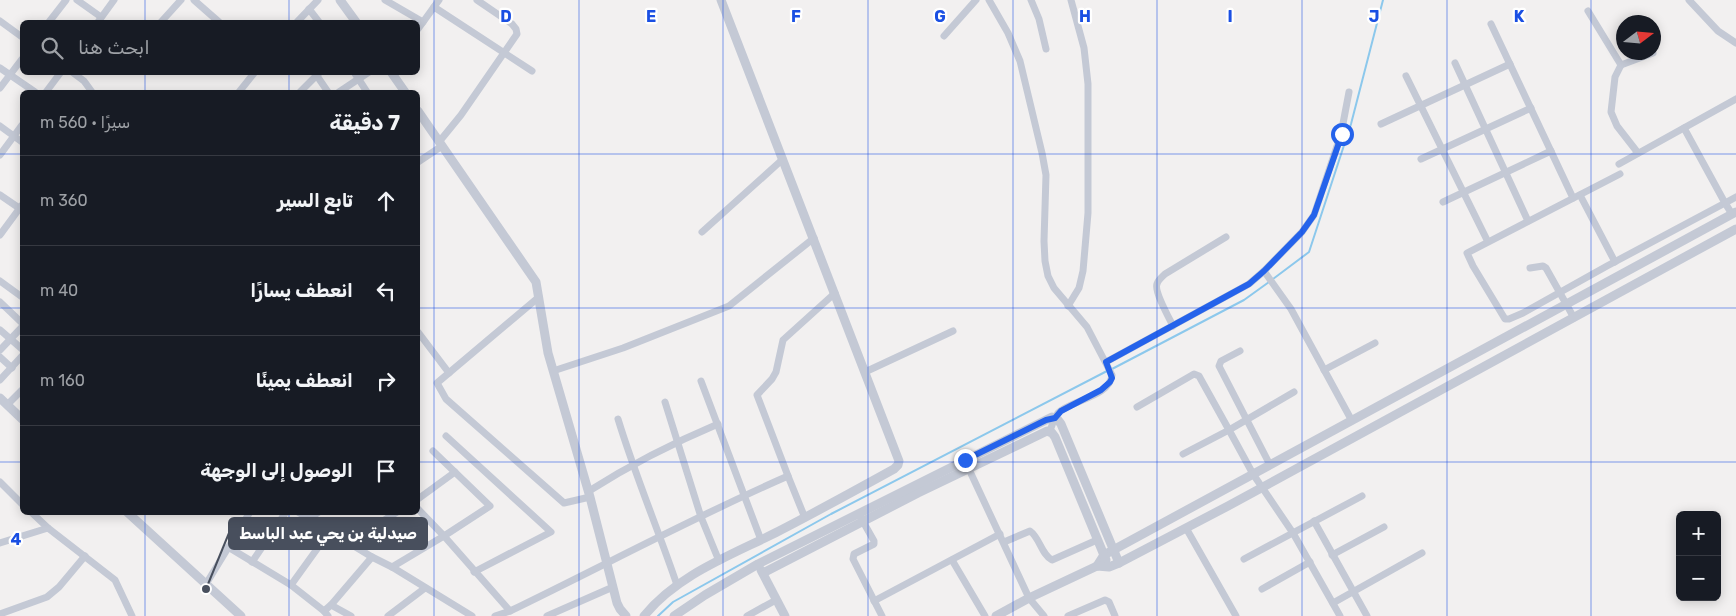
<!DOCTYPE html>
<html lang="ar">
<meta charset="utf-8">
<style>
:root{--surface:#171b24;--page:#20242c;--text:#f1f3f6;--muted:#9ea1a6;--line:#363941}
body{margin:0;font-family:Rubik,"Noto Sans Arabic",sans-serif;background:var(--page);color:var(--text);direction:rtl}
.controls{position:absolute;right:15px;bottom:15px;display:grid;overflow:hidden;border-radius:8px;box-shadow:0 2px 12px #0003}
.controls button{width:45px;height:45px;display:grid;place-items:center;padding:0;border:0;border-bottom:1px solid var(--line);background:var(--surface);color:var(--text);font:25px sans-serif}
.compass{position:absolute;left:1616px;top:15px;width:45px;height:45px;border-radius:50%;background:var(--surface);box-shadow:0 2px 12px #0003;rotate:74deg}
.stop{position:absolute;width:15px;height:15px;margin:-11px;border:4px solid #2563eb;border-radius:50%;background:#fff}
.stop.end{background:#2563eb;border-color:#fff;box-shadow:0 1px 5px #0008}
.list{margin:0;padding:0;list-style:none}
h2{display:flex;justify-content:space-between;align-items:center;height:65px;margin:0;padding:0 20px;font-size:21px}
h2 small{font-size:16px;font-weight:400;color:var(--muted)}
.list li{display:grid;grid-template-columns:32px 1fr auto;gap:15px;align-items:center;box-sizing:border-box;height:90px;padding:0 20px;border-top:1px solid var(--line)}
.list b{display:block;font-size:19px;white-space:nowrap}
.list em{font-size:16px;font-style:normal;color:var(--muted)}
.icon{flex:none;width:28px;height:28px;fill:none;stroke:currentColor;stroke-width:2;stroke-linecap:round;stroke-linejoin:round}
.map{position:relative;flex:none;width:1736px;height:616px;overflow:hidden;direction:ltr}
.search{position:absolute;background:var(--surface);box-shadow:0 2px 12px #0003;left:20px;top:20px;width:400px;height:55px;display:flex;align-items:center;gap:12px;box-sizing:border-box;padding:0 18px;border-radius:8px;color:var(--muted);font-size:19px}
.panel{position:absolute;background:var(--surface);box-shadow:0 2px 12px #0003;left:20px;top:90px;width:400px;height:425px;border-radius:8px;direction:rtl}
.map>svg:first-child{display:block}
.lines{fill:none;stroke-linecap:round;stroke-linejoin:round}
.stream{stroke:#8cc8ec;stroke-width:2}
.minor{stroke:#c4c9d5;stroke-width:7}
.tertiary{stroke:#c4c9d5;stroke-width:9}
.route{stroke:#2563eb;stroke-width:6}
.grid{fill:none;stroke:#1a4fe3;stroke-width:1;stroke-opacity:0.55}
.grid-label{font-size:16px;text-anchor:middle;font-weight:bold;fill:#1a4fe3;stroke:#fff;stroke-width:4.5;stroke-linejoin:round;paint-order:stroke}
.leader{fill:none;stroke:#484f5d;stroke-width:2}
.callout-dot{fill:#484f5d;stroke:#fff;stroke-width:2}
.callout{fill:#484f5d;stroke:#484f5d;stroke-width:2}
.callout-label{font-size:16px;text-anchor:middle;font-weight:bold;fill:#fff}
</style>
<div class="map">
<svg width="1736" height="616" viewBox="0 0 1736 616">
<rect width="100%" height="100%" fill="#f2f0f0"/>
<g class="lines">
<g class="stream">
<path d="M1273,279l36,-27 42,-128 32,-124"/>
<path d="M1112,369l132,-69 25,-18"/>
<path d="M658,616l15,-14 158,-88 276,-143"/>
</g>
<g class="minor">
<path d="M77,0l24,17"/>
<path d="M194,0l25,22"/>
<path d="M385,0l38,22"/>
<path d="M989,0l19,33 12,28 22,92 4,22 -2,66 1,20 3,15 6,12 33,39 25,48c-2,22 -41,25 -54,38 -4,5 -6,12 -8,18"/>
<path d="M1031,0l8,19 7,30"/>
<path d="M1689,0l29,31 18,12"/>
<path d="M434,7l98,64"/>
<path d="M309,9l10,13"/>
<path d="M1588,11l33,54 -6,12 -4,35 6,14 21,27"/>
<path d="M0,21l22,16"/>
<path d="M49,22l17,-22"/>
<path d="M98,22l16,-22"/>
<path d="M161,22l20,-22"/>
<path d="M297,22l21,-22"/>
<path d="M1491,24l82,174"/>
<path d="M418,29l21,-29"/>
<path d="M944,36l32,-36"/>
<path d="M1455,63l73,158"/>
<path d="M1621,65l32,-12"/>
<path d="M0,68l35,24"/>
<path d="M72,72l12,9 8,11"/>
<path d="M354,72l13,20"/>
<path d="M315,73l13,19"/>
<path d="M1406,76l81,164"/>
<path d="M0,88l22,-29"/>
<path d="M46,92l15,-20"/>
<path d="M239,92l16,-20"/>
<path d="M300,92l20,-20"/>
<path d="M339,92l30,-20"/>
<path d="M1381,124l129,-60"/>
<path d="M0,126l22,16"/>
<path d="M439,142l22,-27 56,-81 -1,-5 -4,-5 -35,-24"/>
<path d="M0,155l22,-30"/>
<path d="M1421,159l110,-51"/>
<path d="M418,162l24,-16"/>
<path d="M1619,164l117,-65"/>
<path d="M1620,174l-153,79 6,13 32,53h4l14,-6 84,-47 118,-63 -41,-75"/>
<path d="M0,195l22,15"/>
<path d="M1580,195l35,67"/>
<path d="M1443,202l108,-51"/>
<path d="M1732,214l-7,-11 11,-6"/>
<path d="M702,232l81,-73"/>
<path d="M0,235l22,-30"/>
<path d="M1530,268l13,-2 3,2 28,50"/>
<path d="M1264,271l27,38 61,112"/>
<path d="M0,281l22,16"/>
<path d="M539,297l-102,86 9,16 118,104 26,-6"/>
<path d="M0,302l22,21"/>
<path d="M1068,306l11,-18 4,-17 5,-58v-129l-4,-36 -13,-48"/>
<path d="M1173,326c-4,-8 -19,-35 -16,-42 1,-4 5,-7 8,-10l61,-37"/>
<path d="M0,330l22,19"/>
<path d="M418,332l31,41"/>
<path d="M0,350l22,-23"/>
<path d="M1240,351l-19,10 -2,5 51,99"/>
<path d="M0,357l12,11"/>
<path d="M1106,362l143,-78 15,-13 38,-39 12,-17 27,-81 8,-42"/>
<path d="M1324,370l51,-27"/>
<path d="M553,371l70,-23 106,-42 85,-68"/>
<path d="M865,372l88,-41"/>
<path d="M0,380l22,-24"/>
<path d="M701,381l60,159"/>
<path d="M1294,392l-65,38 24,44 40,59 47,83"/>
<path d="M665,402l36,115 18,44"/>
<path d="M7,405l15,-15"/>
<path d="M1137,407l57,-33 5,2 30,54 -46,24"/>
<path d="M618,419c17,56 40,110 59,166"/>
<path d="M446,436l105,96 -77,40"/>
<path d="M967,465l62,133 15,18"/>
<path d="M788,476l-31,-81 15,-16 4,-7 7,-32 52,-47"/>
<path d="M0,482l22,22"/>
<path d="M589,491c41,-26 84,-48 129,-67"/>
<path d="M418,499l37,-27"/>
<path d="M418,509l26,27 66,75"/>
<path d="M31,512l17,16 67,52 17,36"/>
<path d="M298,512l74,45 20,10 80,49"/>
<path d="M861,518l13,23v3l-20,10 -1,5 29,57"/>
<path d="M309,519l10,-7"/>
<path d="M1314,521l53,95"/>
<path d="M1186,528l50,88"/>
<path d="M1004,542l26,-11c10,7 11,23 22,29l45,-20"/>
<path d="M0,543l48,-15"/>
<path d="M349,543l48,-31"/>
<path d="M228,547l63,38 33,26"/>
<path d="M1332,555l52,-28"/>
<path d="M1244,559l118,-63"/>
<path d="M952,560l33,56"/>
<path d="M252,562l34,-50"/>
<path d="M392,567l52,-31 46,-30 -57,-55"/>
<path d="M206,584l44,-72"/>
<path d="M291,585l39,-54"/>
<path d="M1262,589l48,-27"/>
<path d="M874,601l126,-67"/>
<path d="M1333,603l89,-50"/>
<path d="M331,605l41,-48"/>
<path d="M0,614l47,-17 12,-10 26,-31"/>
<path d="M328,616l-4,-5 7,-6 20,11"/>
<path d="M388,616l37,-28"/>
<path d="M495,616l15,-5c93,-45 184,-94 278,-135l17,42"/>
<path d="M547,616l66,-29"/>
<path d="M747,616l29,-16"/>
<path d="M1068,616l37,-16 4,2 6,14"/>
</g>
<g class="tertiary">
<path d="M340,0l16,22"/>
<path d="M391,72l14,20"/>
<path d="M418,111l118,171 12,71 42,144 27,106 3,6 6,7"/>
<path d="M0,398l22,21"/>
<path d="M127,512l114,104"/>
<path d="M1097,566l7,-11 632,-343"/>
<path d="M761,570l24,46"/>
<path d="M763,573l155,-80 129,-62 5,2 3,4 51,123"/>
<path d="M644,616c34,-42 88,-61 135,-85 39,-20 77,-41 115,-62l4,-4 1,-4 -178,-461"/>
<path d="M674,616l31,-21 53,-31 294,-147 6,3 3,4 58,139"/>
<path d="M996,616l33,-18 68,-32 12,1 10,-4 109,-57 508,-277"/>
</g>
</g>
<g class="lines">
<path class="route" d="M965,460l81,-40 9,-2 6,-7 40,-21 9,-8 2,-4 -6,-16 143,-78 15,-13 38,-39 12,-17 28,-81"/>
</g>
<path class="grid" d="M145,0v22M289,0v22M434,0v616M579,0v616M723,0v616M868,0v616M1013,0v616M1157,0v616M1302,0v616M1447,0v616M1591,0v616M145,72v20M289,72v20M0,154h22M418,154h1318M0,308h22M418,308h1318M0,462h22M418,462h1318M145,512v104M289,512v104"/>
<g class="grid-label">
<text x="506" y="22">D</text>
<text x="651" y="22">E</text>
<text x="796" y="22">F</text>
<text x="940" y="22">G</text>
<text x="1085" y="22">H</text>
<text x="1230" y="22">I</text>
<text x="1374" y="22">J</text>
<text x="1519" y="22">K</text>
<text x="16" y="545">4</text>
</g>
<path class="leader" d="M206 589L229 533"/>
<circle class="callout-dot" cx="206" cy="589" r="5"/>
<rect class="callout" x="229" y="518" width="198" height="31" rx="5"/>
<g class="callout-label">
<text x="328" y="539">صيدلية بن يحي عبد الباسط</text>
</g>
</svg>
<div class="controls">
<button>+</button>
<button>−</button>
</div>
<svg class="compass" viewBox="-18 -18 36 36"><path d="M0-13l5 13h-10z" fill="#e53935"/><path d="M0 13l5-13h-10z" fill="#9ea1a6"/></svg>
<div class="stop" style="left:1342px;top:134px"></div>
<div class="stop end" style="left:965px;top:460px"></div>
<div class="search"><svg class="icon" aria-label="search" viewBox="0 0 24 24"><circle cx="10" cy="10" r="6"/><path d="M15 15l6 6"/></svg>ابحث هنا</div>
<section class="panel">
<h2>7 دقيقة<small>سيرًا · 560 m</small></h2>
<ul class="list">
<li><svg class="icon" aria-label="ahead" viewBox="0 0 24 24"><path d="M12 20V5M6 11l6-6 6 6"/></svg><div><b>تابع السير</b></div><em>360 m</em></li>
<li><svg class="icon" aria-label="left" viewBox="0 0 24 24"><path d="M17 20v-9H6M10 6l-5 5 5 5"/></svg><div><b>انعطف يسارًا</b></div><em>40 m</em></li>
<li><svg class="icon" aria-label="right" viewBox="0 0 24 24"><path d="M7 20v-9h11M14 6l5 5-5 5"/></svg><div><b>انعطف يمينًا</b></div><em>160 m</em></li>
<li><svg class="icon" aria-label="arrive" viewBox="0 0 24 24"><path d="M6 21V4h12l-3 4 3 4H6"/></svg><div><b>الوصول إلى الوجهة</b></div></li>
</ul>
</section>
</div>
